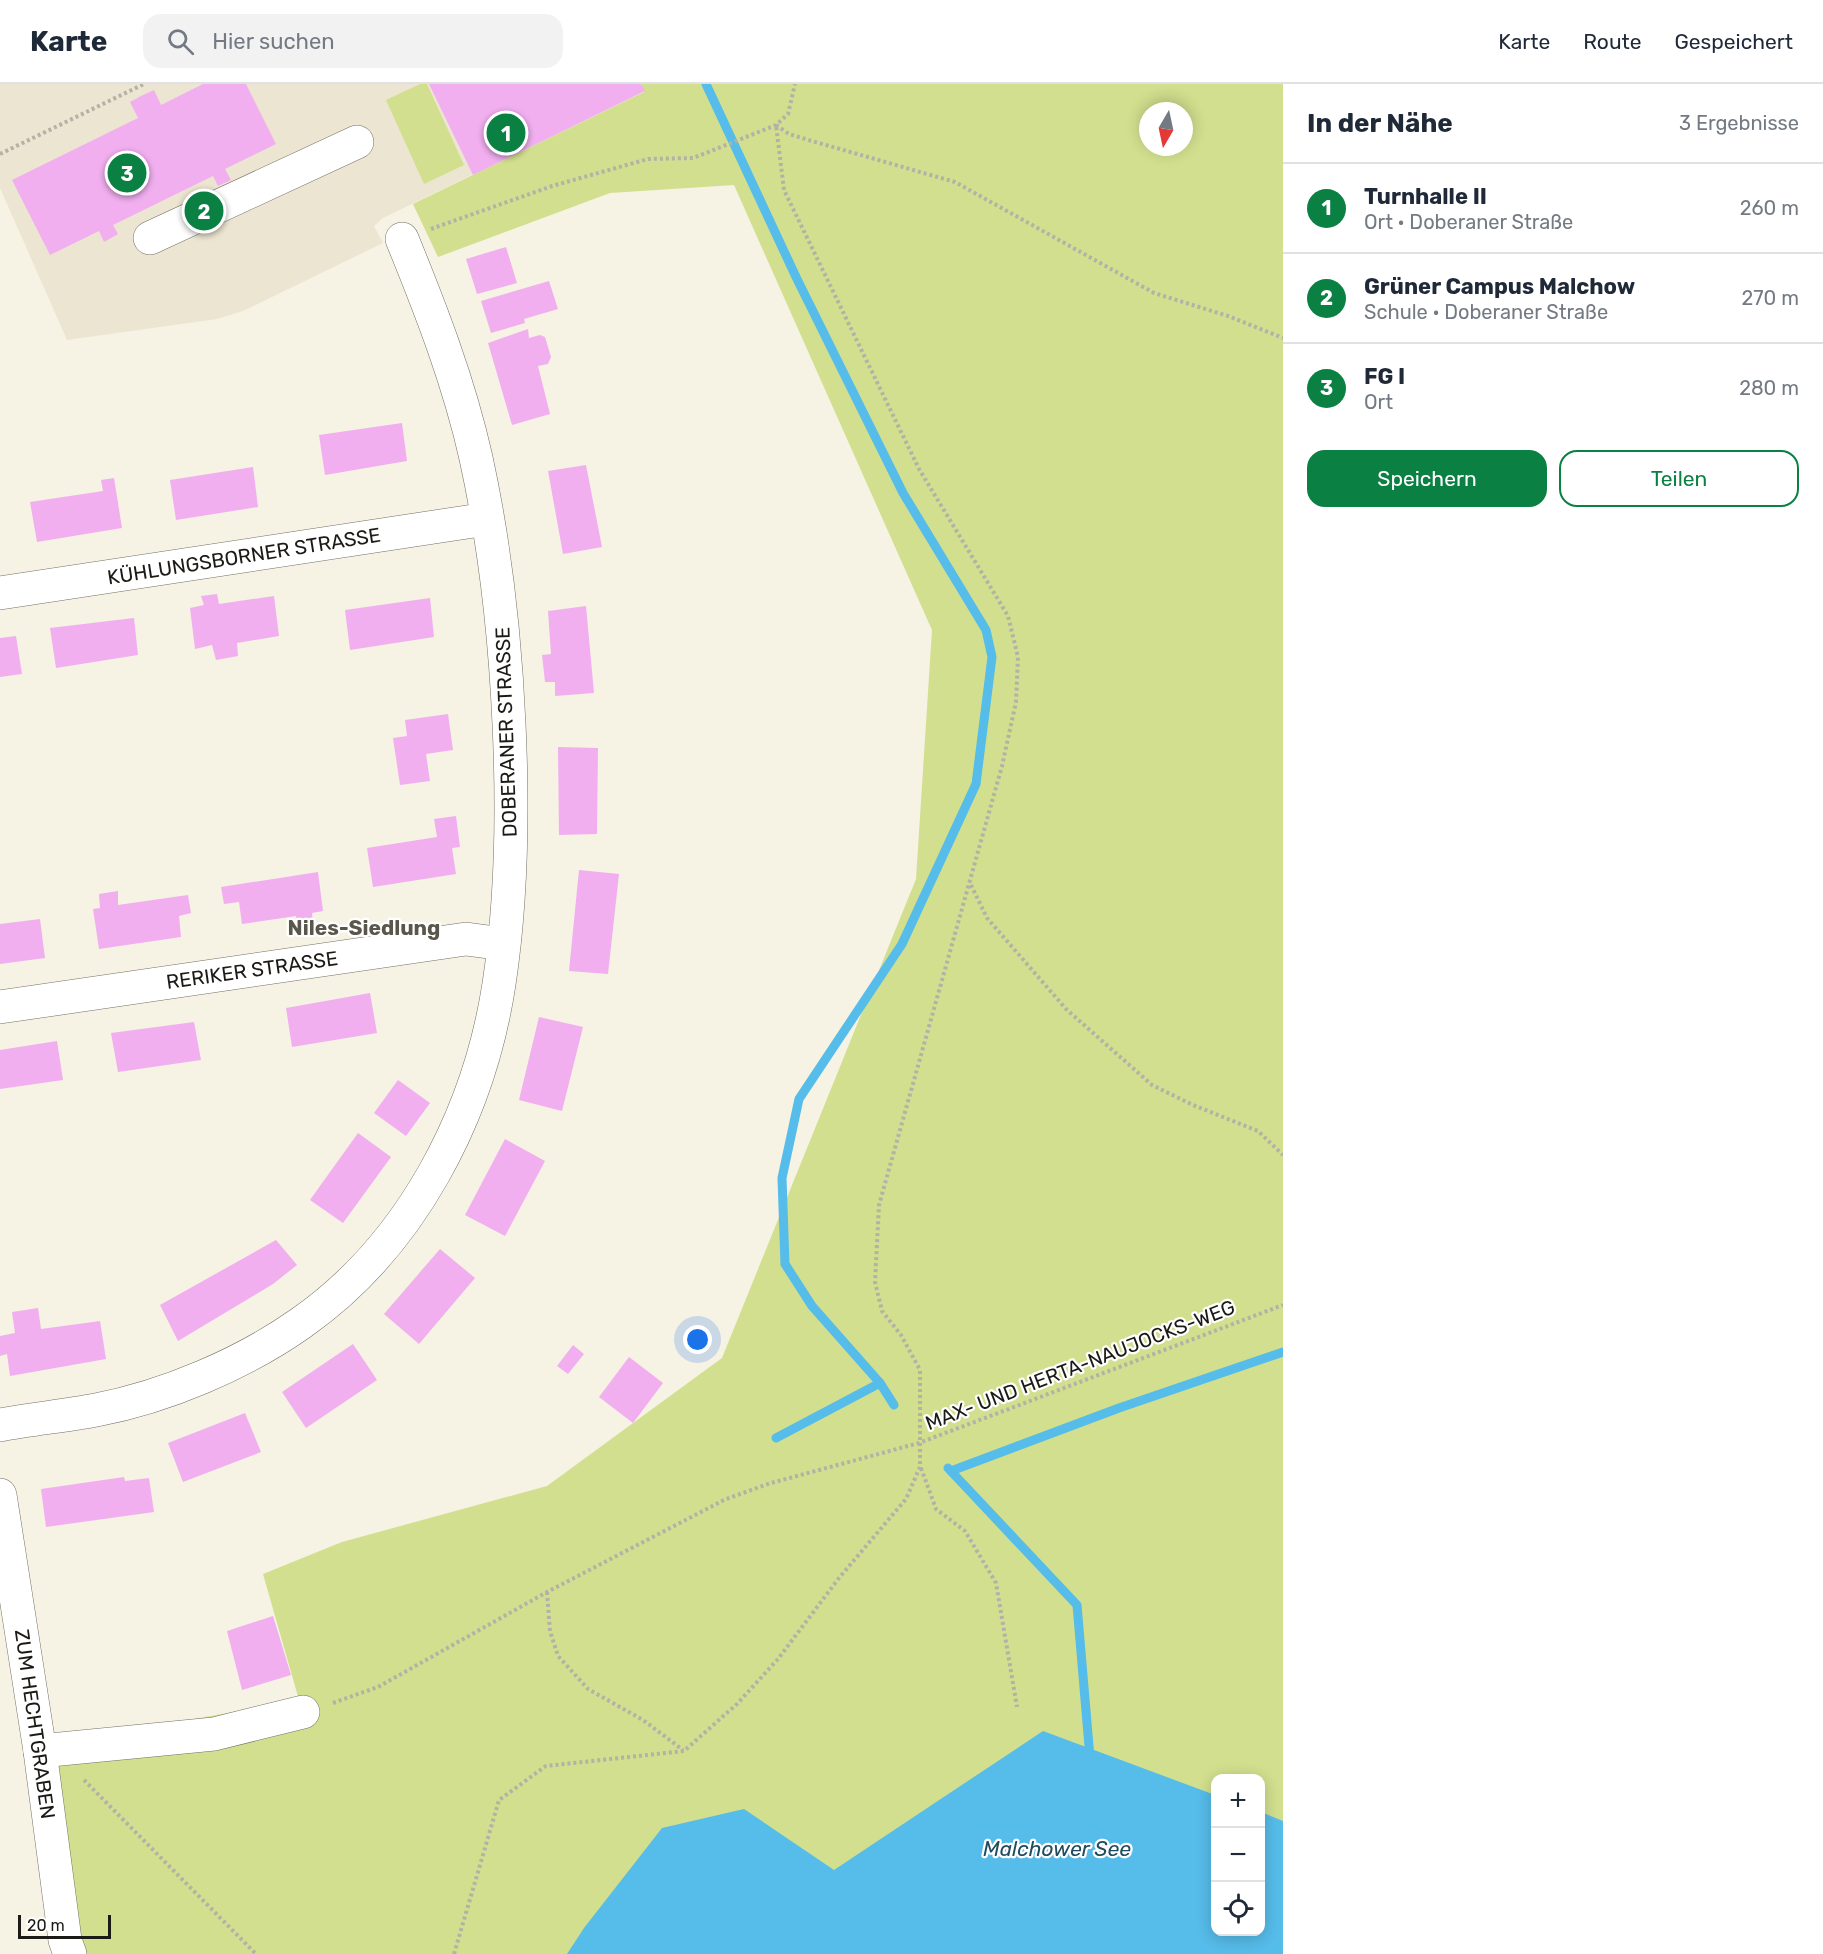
<!DOCTYPE html>
<html lang="de">
<meta charset="utf-8">
<style>
:root{--surface:#fff;--page:#f2f2f3;--text:#1f2937;--muted:#747a83;--line:#e0e1e3;--accent:#0b8043}
body{margin:0;font-family:Rubik,sans-serif;background:var(--page);color:var(--text)}
.controls{position:absolute;right:18px;bottom:18px;display:grid;overflow:hidden;border-radius:12px;box-shadow:0 3px 15px #0003}
.controls button{width:54px;height:54px;display:grid;place-items:center;padding:0;border:0;border-bottom:2px solid var(--line);background:var(--surface);color:var(--text);font:30px sans-serif}
.compass{position:absolute;left:1139px;top:18px;width:54px;height:54px;border-radius:50%;background:var(--surface);box-shadow:0 3px 15px #0003;rotate:189deg}
.scale{position:absolute;left:18px;bottom:15px;width:93px;box-sizing:border-box;padding-left:6px;border:3px solid #1c1a16;border-top:0;font-size:16px;line-height:21px;white-space:nowrap;color:#1c1a16;-webkit-text-stroke:4px #fff;paint-order:stroke}
.you{position:absolute;left:698px;top:1256px;width:21px;height:21px;margin:-15px;border:4px solid #fff;border-radius:50%;background:#1a73e8;box-shadow:0 0 0 9px #1a73e833}
.badge{display:grid;place-items:center;width:39px;height:39px;border-radius:50%;background:var(--accent);color:#fff;font-size:20px;font-weight:700}
.pin{position:absolute;translate:-50% -50%;border:3px solid #fff;box-shadow:0 2px 6px #0006}
.list{margin:0;padding:0;list-style:none}
h2{display:flex;justify-content:space-between;align-items:center;height:78px;margin:0;padding:0 24px;font-size:26px}
h2 small{font-size:20px;font-weight:400;color:var(--muted)}
.list li{display:grid;grid-template-columns:39px 1fr auto;gap:18px;align-items:center;box-sizing:border-box;height:90px;padding:0 24px;border-top:2px solid var(--line)}
.list b{display:block;font-size:22px;white-space:nowrap}
.list p{margin:0;font-size:20px;white-space:nowrap;color:var(--muted)}
.list em{font-size:20px;font-style:normal;color:var(--muted)}
.actions{display:flex;gap:12px;padding:18px 24px}
.actions a{flex:1;padding:14px 0;border:2px solid var(--accent);border-radius:18px;text-align:center;font-size:21px;color:var(--accent)}
.actions .main{background:var(--accent);color:#fff}
.icon{flex:none;width:33px;height:33px;fill:none;stroke:currentColor;stroke-width:2;stroke-linecap:round;stroke-linejoin:round}
.map{position:relative;flex:none;width:1283px;height:1870px;overflow:hidden}
header{display:flex;align-items:center;gap:36px;box-sizing:border-box;height:84px;padding:0 30px;background:var(--surface);border-bottom:2px solid var(--line)}
header strong{font-size:28px}
nav{display:flex;gap:33px;margin-inline-start:auto;font-size:21px}
.search{width:420px;height:54px;background:var(--page);display:flex;align-items:center;gap:15px;box-sizing:border-box;padding:0 21px;border-radius:18px;color:var(--muted);font-size:22px}
main{display:flex}
aside{flex:1;background:var(--surface)}
.map>svg:first-child{display:block}
.built{fill:#ece5d1}
.green{fill:#d2df8e;fill-rule:evenodd}
.water{fill:#56bce9}
.lines{fill:none;stroke-linecap:round;stroke-linejoin:round}
.stream{stroke:#56bce9;stroke-width:9}
.building{fill:#f1aff0}
.minor-casing{stroke:#747064;stroke-width:34}
.path{stroke:#b4b1a6;stroke-width:4;stroke-dasharray:3 3;stroke-linecap:butt}
.minor{stroke:#fff;stroke-width:33}
.labels{text-anchor:middle;stroke-width:4.5;stroke-linejoin:round;paint-order:stroke}
.street-label{font-size:20px;fill:#1c1a16;stroke:#fff}
.neighbourhood-label{font-size:21px;font-weight:bold;fill:#5a564b;stroke:#fff}
.water-label{font-size:21px;font-style:italic;fill:#214c5f;stroke:#fff}
</style>
<header>
<strong>Karte</strong>
<div class="search"><svg class="icon" aria-label="search" viewBox="0 0 24 24"><circle cx="10" cy="10" r="6"/><path d="M15 15l6 6"/></svg>Hier suchen</div>
<nav><a>Karte</a><a>Route</a><a>Gespeichert</a></nav>
</header>
<main>
<div class="map">
<svg width="1283" height="1870" viewBox="0 0 1283 1870">
<rect width="100%" height="100%" fill="#f6f2e4"/>
<path class="built" d="M0,0h641l4,7 -262,127 -9,8 9,17 -140,68 -26,8 -150,21 -67,-152z"/>
<g class="green">
<path d="M420,0h7l37,81 -40,19 -38,-84z"/>
<path d="M641,0h642v1870h-1230l-29,-204 275,-50 -36,-126 79,-32 205,-56 175,-128 194,-479 16,-249 -198,-445 -124,8 -172,64 -25,-53 231,-112zM1148,27h36v36h-36zM1216,1694h44v154h-44z"/>
</g>
<path class="water" d="M1043,1647l172,64 1,137h44l1,-120 22,9v133h-716l17,-26 78,-100 82,-19 90,61z"/>
<g class="lines">
<g class="stream">
<path d="M706,0l90,193 107,216 83,137 6,27 -16,127 -74,160 -103,155 -17,79 3,86 27,42 68,77 14,22"/>
<path d="M776,1354l104,-55"/>
<path d="M948,1384l129,137 13,153"/>
<path d="M951,1387l168,-63 164,-56"/>
</g>
</g>
<g class="building">
<path d="M203,0h43l30,60 -51,25 6,11 -13,6 -5,-10 -100,49 5,9 -14,8 -5,-11 -49,24 -38,-75 126,-62 -8,-16 11,-6 13,-6 7,15z"/>
<path d="M429,0h212l4,7 -172,84z"/>
<path d="M506,163l11,36 -40,11 -11,-35z"/>
<path d="M549,197l9,28 -34,10 1,4 -34,10 -10,-32z"/>
<path d="M528,245l1,9 11,-3 5,2 6,20 -3,7 -10,2 12,48 -38,11 -24,-82z"/>
<path d="M402,339l5,38 -82,14 -6,-40z"/>
<path d="M586,381l16,82 -39,7 -15,-83z"/>
<path d="M253,383l5,40 -82,13 -6,-40z"/>
<path d="M114,394l8,50 -85,14 -7,-40 73,-11 -2,-11z"/>
<path d="M217,510l2,10 55,-8 5,40 -42,7 1,13 -22,4 -4,-15 -17,4 -5,-41 14,-3 -3,-9z"/>
<path d="M430,514l4,39 -84,13 -5,-40z"/>
<path d="M586,522l8,87 -39,3v-14h-10l-3,-27 9,-1 -3,-43z"/>
<path d="M134,534l4,37 -82,13 -6,-40z"/>
<path d="M16,552l6,38 -22,3v-39z"/>
<path d="M448,630l5,36 -27,4 4,27 -30,4 -7,-47 14,-2 -2,-16z"/>
<path d="M558,663l40,1 -1,86 -38,1z"/>
<path d="M456,732l4,31 -8,1 4,26 -83,13 -6,-39 70,-11 -3,-18z"/>
<path d="M579,786l40,4 -11,100 -39,-3z"/>
<path d="M318,788l5,39 -11,2 1,10 -15,3 -2,-10 -54,8 -3,-22 -15,2 -3,-17z"/>
<path d="M118,807v14l70,-10 3,18 -12,3 2,21 -82,12 -6,-40 7,-1 -1,-14z"/>
<path d="M40,835l5,39 -45,6v-40z"/>
<path d="M370,909l7,40 -85,14 -6,-39z"/>
<path d="M539,933l44,10 -21,84 -43,-11z"/>
<path d="M194,938l7,38 -83,12 -7,-39z"/>
<path d="M57,957l6,39 -63,9v-39z"/>
<path d="M398,996l32,23 -24,33 -32,-23z"/>
<path d="M358,1049l33,24 -48,66 -33,-23z"/>
<path d="M505,1055l40,22 -40,75 -40,-21z"/>
<path d="M276,1156l21,25 -24,19 -95,57 -18,-36z"/>
<path d="M440,1165l35,29 -56,66 -35,-30z"/>
<path d="M38,1224l3,21 59,-8 6,38 -96,17 -3,-22 -7,2v-20l15,-3 -3,-21z"/>
<path d="M353,1260l24,36 -71,48 -24,-36z"/>
<path d="M573,1261l11,9 -16,20 -11,-8z"/>
<path d="M629,1273l34,26 -30,40 -34,-26z"/>
<path d="M245,1329l16,39 -78,30 -15,-39z"/>
<path d="M124,1393l1,4 24,-3 5,34 -108,15 -5,-38z"/>
<path d="M273,1532l18,59 -49,15 -15,-59z"/>
</g>
<g class="lines">
<g class="minor-casing">
<g id="minor">
<path d="M150,154l207,-96"/>
<path d="M0,509l487,-74"/>
<path d="M0,923l466,-68 37,5"/>
<path d="M0,1341c32,-6 64,-9 96,-15 69,-13 147,-46 205,-87 110,-77 178,-208 198,-339 13,-85 14,-174 10,-260 -4,-89 -14,-179 -33,-266 -17,-76 -45,-148 -74,-219"/>
<path d="M0,1411l40,256 25,189 5,14"/>
<path d="M40,1667l174,-17 89,-22"/>
</g>
</g>
<g class="path">
<path d="M776,41l13,9 23,7 143,41 199,111 74,23 55,22"/>
<path d="M0,70l144,-70"/>
<path d="M431,145l121,-43 96,-27 45,-1 18,-7 65,-26 12,-11 7,-30"/>
<path d="M971,801l16,33 79,91 86,76 41,20 65,26 25,24"/>
<path d="M921,1384l15,41 29,22 31,52 21,124"/>
<path d="M547,1508l3,39 8,25 30,33 55,31 40,30"/>
<path d="M333,1619l45,-16 169,-95 179,-93 45,-16 148,-40 364,-138"/>
<path d="M84,1696l172,174"/>
<path d="M454,1870l45,-154 47,-34 138,-15 53,-47 41,-45 61,-81 67,-79 14,-32v-97l-19,-35 -19,-24 -7,-29 4,-77 123,-439 14,-64 2,-45 -10,-41 -89,-147 -135,-279 -8,-65"/>
</g>
<use href="#minor" class="minor"/>
</g>
<g class="labels">
<g class="street-label">
<text transform="translate(244 472) rotate(-9)" y="7">KÜHLUNGSBORNER STRASSE</text>
<text transform="translate(506 648) rotate(-92)" y="7">DOBERANER STRASSE</text>
<text transform="translate(252 886) rotate(-8)" y="7">RERIKER STRASSE</text>
<text transform="translate(1080 1281) rotate(-21)" y="7">MAX- UND HERTA-NAUJOCKS-WEG</text>
<text transform="translate(35 1640) rotate(82)" y="7">ZUM HECHTGRABEN</text>
</g>
<g class="neighbourhood-label">
<text x="364" y="851">Niles-Siedlung</text>
</g>
<g class="water-label">
<text x="1057" y="1772">Malchower See</text>
</g>
</g>
</svg>
<div class="controls">
<button>+</button>
<button>−</button>
<button><svg class="icon" aria-label="locate" viewBox="0 0 24 24"><circle cx="12" cy="12" r="6"/><path d="M12 2v4M12 18v4M2 12h4M18 12h4"/></svg></button>
</div>
<svg class="compass" viewBox="-18 -18 36 36"><path d="M0-13l5 13h-10z" fill="#e53935"/><path d="M0 13l5-13h-10z" fill="#747a83"/></svg>
<div class="scale">20 m</div>
<div class="you"></div>
<div class="pin badge" style="left:506px;top:49px">1</div>
<div class="pin badge" style="left:204px;top:127px">2</div>
<div class="pin badge" style="left:127px;top:89px">3</div>
</div>
<aside>
<h2>In der Nähe<small>3 Ergebnisse</small></h2>
<ul class="list">
<li><span class="badge">1</span><div><b>Turnhalle II</b><p>Ort · Doberaner Straße</p></div><em>260 m</em></li>
<li><span class="badge">2</span><div><b>Grüner Campus Malchow</b><p>Schule · Doberaner Straße</p></div><em>270 m</em></li>
<li><span class="badge">3</span><div><b>FG I</b><p>Ort</p></div><em>280 m</em></li>
</ul>
<div class="actions"><a class="main">Speichern</a><a>Teilen</a></div>
</aside>
</main>
